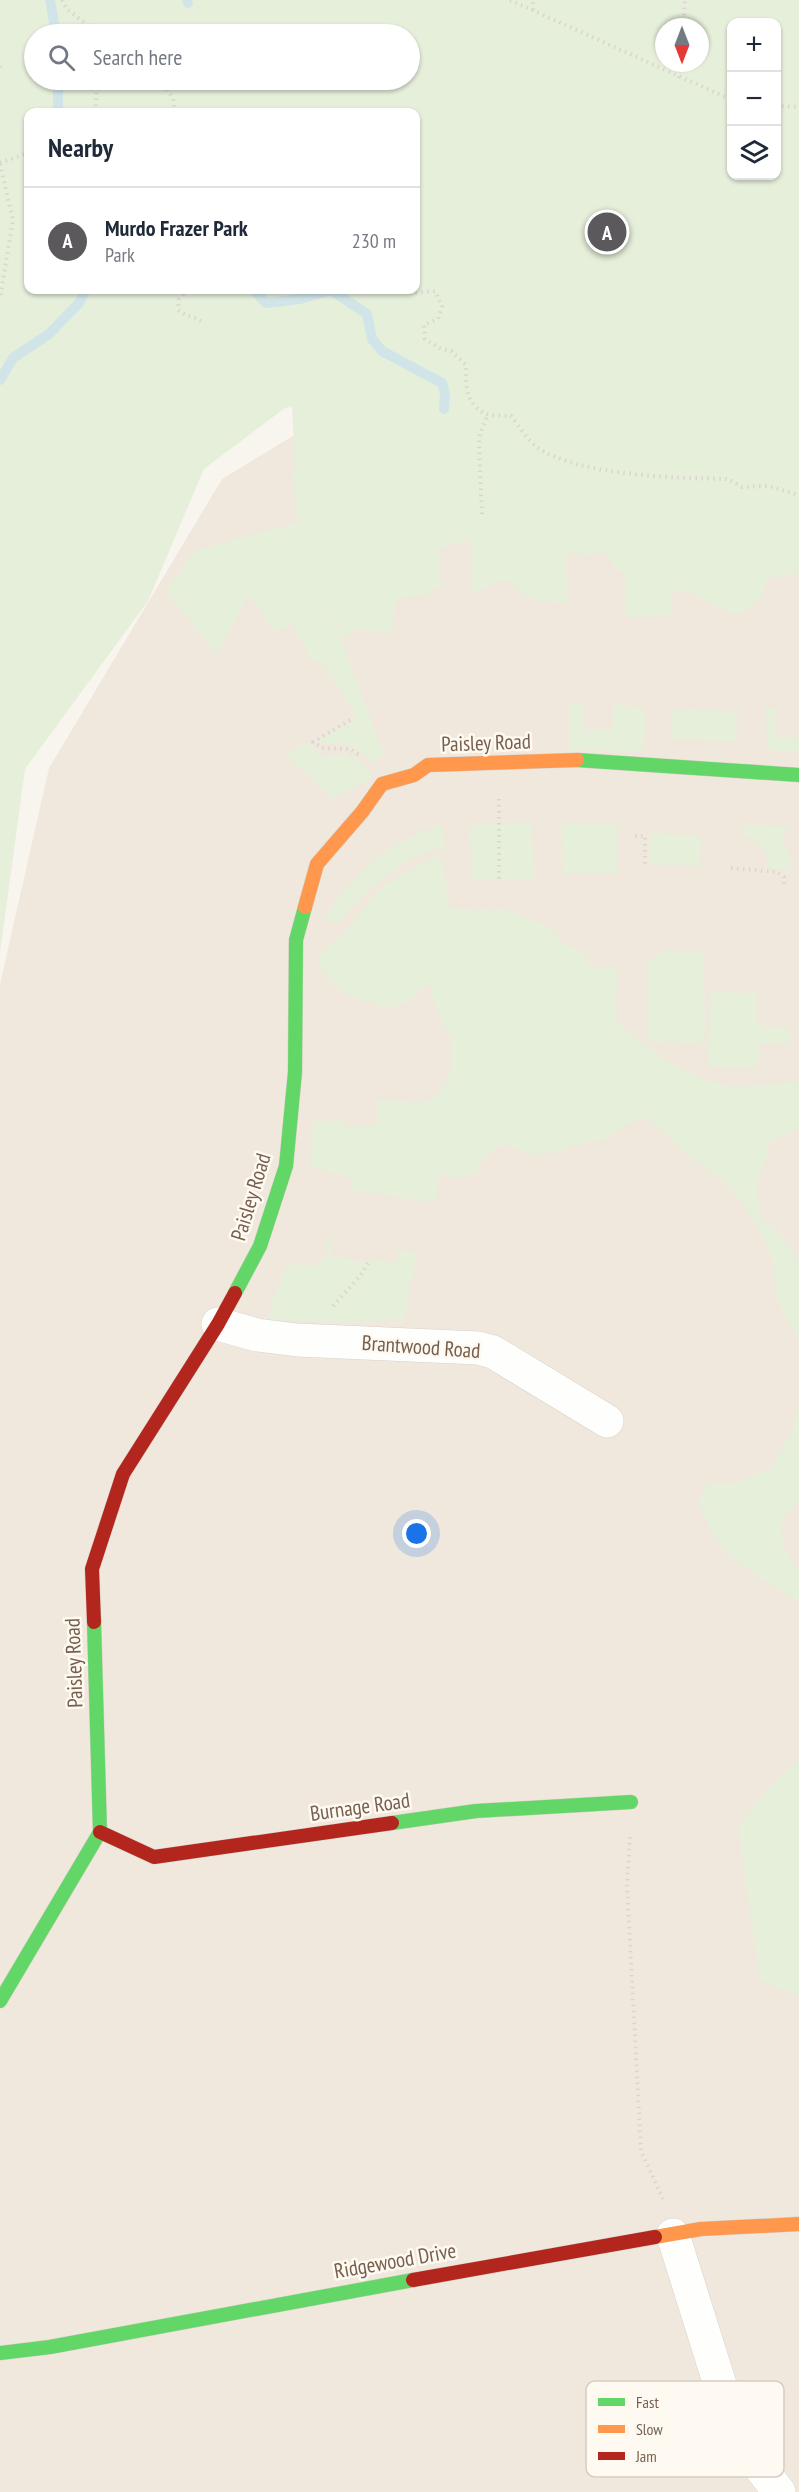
<!DOCTYPE html>
<meta charset="utf-8">
<style>
:root{--surface:#fff;--page:#f2f2f3;--text:#1f2937;--muted:#747a83;--line:#e0e1e3;--accent:#5b595b}
body{margin:0;font-family:"PT Sans Narrow",sans-serif;background:var(--page);color:var(--text)}
.controls{position:absolute;right:18px;top:18px;display:grid;overflow:hidden;border-radius:12px;box-shadow:0 2px 4px #0004}
.controls button{width:54px;height:54px;display:grid;place-items:center;padding:0;border:0;border-bottom:2px solid var(--line);background:var(--surface);color:var(--text);font:30px sans-serif}
.compass{position:absolute;left:655px;top:18px;width:54px;height:54px;border-radius:50%;background:var(--surface);box-shadow:0 2px 4px #0004;rotate:180deg}
.you{position:absolute;left:417px;top:1534px;width:21px;height:21px;margin:-15px;border:4px solid #fff;border-radius:50%;background:#1a73e8;box-shadow:0 0 0 9px #1a73e833}
.badge{display:grid;place-items:center;width:39px;height:39px;border-radius:50%;background:var(--accent);color:#fff;font-size:20px;font-weight:700}
.pin{position:absolute;translate:-50% -50%;border:3px solid #fff;box-shadow:0 2px 6px #0006}
.list{margin:0;padding:0;list-style:none}
h2{display:flex;justify-content:space-between;align-items:center;height:78px;margin:0;padding:0 24px;font-size:26px}
h2 small{font-size:20px;font-weight:400;color:var(--muted)}
.list li{display:grid;grid-template-columns:39px 1fr auto;gap:18px;align-items:center;box-sizing:border-box;height:108px;padding:0 24px;border-top:2px solid var(--line)}
.list b{display:block;font-size:22px;white-space:nowrap}
.list p{margin:0;font-size:20px;white-space:nowrap;color:var(--muted)}
.list em{font-size:20px;font-style:normal;color:var(--muted)}
.icon{flex:none;width:33px;height:33px;fill:none;stroke:currentColor;stroke-width:2;stroke-linecap:round;stroke-linejoin:round}
.map{position:relative;flex:none;width:799px;height:2492px;overflow:hidden}
.search{position:absolute;background:var(--surface);box-shadow:0 2px 4px #0004;left:24px;top:24px;width:396px;height:66px;display:flex;align-items:center;gap:15px;box-sizing:border-box;padding:0 21px;border-radius:33px;color:var(--muted);font-size:22px}
.panel{position:absolute;background:var(--surface);box-shadow:0 2px 4px #0004;left:24px;top:108px;width:396px;height:186px;border-radius:12px}
.map>svg:first-child{display:block}
.residential{fill:#f1e8dd}
.green{fill:#e5efda;fill-rule:evenodd}
.lines{fill:none;stroke-linecap:round;stroke-linejoin:round}
.stream{stroke:#d1e5e9;stroke-width:10}
.street-casing{stroke:#d7d2cd;stroke-width:34}
.fast-casing{stroke:#d6d1c9;stroke-width:15}
.slow-casing{stroke:#d6d1c9;stroke-width:15}
.jam-casing{stroke:#d6d1c9;stroke-width:15}
.path{stroke:#dad5d0;stroke-width:4;stroke-dasharray:1.5 4.5;stroke-linecap:butt}
.street{stroke:#fefefd;stroke-width:33}
.fast{stroke:#63d668;stroke-width:14}
.slow{stroke:#ff974d;stroke-width:14}
.jam{stroke:#b3261e;stroke-width:14}
.labels{text-anchor:middle;stroke-width:5;stroke-linejoin:round;paint-order:stroke}
.street-label{font-size:21px;fill:#775f4e;stroke:#fefaf2}
.key{fill:#fefaf2;stroke:#d6ccc1;stroke-width:1.5}
.key-label{font-size:16px;fill:#775f4e}
</style>
<div class="map">
<svg width="799" height="2492" viewBox="0 0 799 2492">
<rect width="100%" height="100%" fill="#f8f5ef"/>
<path class="residential" d="M306,428l493,98v1966h-799v-1508l49,-216 173,-289z"/>
<g class="green">
<path d="M0,0h799v573l-31,6 -9,22 -20,13c-25,-3 -41,-27 -67,-23v25l-47,1 1,-43 -12,-6c-8,-24 -15,-10 -32,-13 -3,0 -6,-3 -9,-4l-7,3 1,50 -30,-3 -12,-4 -16,-17c-14,-1 -25,8 -36,16l-3,-57 -31,10 2,38 -10,2 -1,6 -33,2 -5,35c-25,2 -24,-10 -49,5l-18,-43 59,161 -11,9c-19,-18 -26,-22 -51,-20l-4,-4 38,-20 -4,-11 -17,-25 1,-1 -17,-23 -6,2 -21,-37 -18,6 -26,-36 -31,60 -51,-64 29,-40 103,-29 -6,-49 3,-1 -3,-65 -7,1 -81,61 -56,132 -123,168 -25,184zM732,22h44v154h-44zM664,27h36v36h-36zM34,34h376v46h-376zM28,112h388v178h-388z"/>
<path d="M570,704h14v25h29v-25l32,4 -1,43 -75,-1z"/>
<path d="M775,707v30l24,1v15l-32,-3 -1,-42z"/>
<path d="M672,709l65,2 -1,30 -65,-2z"/>
<path d="M306,742l17,15c26,-3 36,-5 50,20l-40,22 -47,-44z"/>
<path d="M531,822l3,58 -62,-1 -3,-54z"/>
<path d="M617,823l1,50 -55,1 -1,-50z"/>
<path d="M442,824l4,25c-6,1 -13,1 -18,2 -26,7 -74,52 -91,73l-13,-5c33,-51 61,-74 118,-95z"/>
<path d="M744,824l46,4 -6,4c-2,14 8,24 7,37h-22c-1,-19 -10,-25 -25,-35z"/>
<path d="M650,834l52,1 -3,32 -49,-3z"/>
<path d="M438,855l5,9 6,42 4,3 52,1 46,18 13,15 22,13 5,11 26,1 -1,50 9,12 37,28 45,24 21,4 53,-2 18,-3v46l-29,15 -14,49 4,25 18,17 21,28v76l-16,-22 -7,-22 -2,-25 -7,-23 -23,-40 -16,-20 -40,-30 -42,-38 -19,7 -20,15 -23,3 -22,9 -30,4 -16,-7 -12,-3 -11,5 -13,12 -2,11 -23,5 -15,-6 -6,31 -83,-14 2,-11 -43,-11 3,-45 31,-2v7l33,-2v-25l51,2 14,-12 8,-17 2,-17 -1,-18 -14,-26 -7,-29 -10,6 -11,13 -22,6 -46,-16 -24,-29c1,-14 17,-21 27,-30 15,-15 24,-34 42,-48 15,-11 35,-21 52,-30z"/>
<path d="M664,950l40,2 1,91 -58,-1v-74l3,-7z"/>
<path d="M710,992l47,1 -1,30h8v5h26v15h-31l-1,25 -50,-1z"/>
<path d="M326,1242h7l-2,14 36,7 2,-5 27,5 3,-13 18,3 -13,66 -62,4 -74,-4 3,-14 17,-42c17,3 26,6 39,-6z"/>
<path d="M799,1404v99c-27,16 -20,47 0,66v33c-25,-15 -77,-45 -88,-72 -4,-9 -8,-17 -13,-26l9,-20h24l40,-15 21,-38z"/>
<path d="M799,1759v237l-39,-16 -22,-151c17,-28 37,-48 61,-70z"/>
</g>
<g class="lines">
<g class="stream">
<path d="M50,0l6,34"/>
<path d="M187,0l1,3"/>
<path d="M58,112v-32"/>
<path d="M254,290l12,13 34,-4 31,-9 36,24 5,25 10,12 60,32 3,11 -1,15"/>
<path d="M0,380l13,-22 36,-24 30,-31 7,-13"/>
</g>
<g class="street-casing">
<g id="street">
<path d="M218,1324l39,11 40,5 181,8 15,4 114,69"/>
<path d="M673,2235l49,156 31,67 26,34"/>
</g>
</g>
<g class="fast-casing">
<g id="fast">
<path d="M577,760l222,15"/>
<path d="M235,1293l25,-47 26,-80 9,-94 1,-132 9,-33"/>
<path d="M392,1823l84,-12 155,-9"/>
<path d="M0,2001l100,-169 -6,-210"/>
<path d="M0,2353l50,-6 363,-67"/>
</g>
</g>
<g class="slow-casing">
<g id="slow">
<path d="M305,907l12,-43 45,-52 20,-28 32,-9 14,-10 149,-5"/>
<path d="M655,2237l46,-8 98,-5"/>
</g>
</g>
<g class="jam-casing">
<g id="jam">
<path d="M94,1622l-2,-53 31,-95 95,-150 17,-31"/>
<path d="M100,1832l54,25 238,-34"/>
<path d="M413,2280l242,-43"/>
</g>
</g>
<g class="path">
<path d="M62,0l5,9 32,25"/>
<path d="M510,0l222,100"/>
<path d="M533,10v-10"/>
<path d="M683,27l2,-27"/>
<path d="M0,66v5"/>
<path d="M679,78l1,-15"/>
<path d="M159,80l14,18 2,14"/>
<path d="M776,106l23,1"/>
<path d="M95,112l3,-32"/>
<path d="M0,163l28,-10"/>
<path d="M0,164l13,56 -13,78"/>
<path d="M188,290l-9,9 -1,11c8,7 17,6 25,13"/>
<path d="M404,290l7,3 24,-2 7,15 -4,13 -14,6 1,14 16,10 10,2 15,14c-1,19 0,41 21,49 7,2 17,1 24,2 8,10 17,25 27,32 42,28 139,30 190,31l14,8 27,-1 30,9"/>
<path d="M482,514l-3,-70 1,-10 8,-20"/>
<path d="M350,720l-37,22 9,6 27,1 12,7"/>
<path d="M499,799v80"/>
<path d="M635,836h10v28"/>
<path d="M731,868l46,4 7,5v7"/>
<path d="M333,1306l27,-30 8,-13"/>
<path d="M630,1837l-3,49 14,265 22,48"/>
</g>
<use href="#street" class="street"/>
<use href="#fast" class="fast"/>
<use href="#slow" class="slow"/>
<use href="#jam" class="jam"/>
</g>
<g class="labels">
<g class="street-label">
<text transform="translate(486 743) rotate(-2)" y="7">Paisley Road</text>
<text transform="translate(251 1197) rotate(-73)" y="7">Paisley Road</text>
<text transform="translate(421 1347) rotate(4)" y="7">Brantwood Road</text>
<text transform="translate(74 1663) rotate(-92)" y="7">Paisley Road</text>
<text transform="translate(360 1807) rotate(-8)" y="7">Burnage Road</text>
<text transform="translate(395 2261) rotate(-10)" y="7">Ridgewood Drive</text>
</g>
</g>
<rect x="586" y="2381" width="198" height="96" rx="9" class="key"/>
<rect x="598" y="2398" width="27" height="8" fill="#63d668"/>
<rect x="598" y="2425" width="27" height="8" fill="#ff974d"/>
<rect x="598" y="2452" width="27" height="8" fill="#b3261e"/>
<g class="key-label">
<text x="636" y="2408">Fast</text>
<text x="636" y="2435">Slow</text>
<text x="636" y="2462">Jam</text>
</g>
</svg>
<div class="controls">
<button>+</button>
<button>−</button>
<button><svg class="icon" aria-label="layers" viewBox="0 0 24 24"><path d="M12 4l9 5-9 5-9-5zM3 14l9 5 9-5"/></svg></button>
</div>
<svg class="compass" viewBox="-18 -18 36 36"><path d="M0-13l5 13h-10z" fill="#e53935"/><path d="M0 13l5-13h-10z" fill="#747a83"/></svg>
<div class="you"></div>
<div class="pin badge" style="left:607px;top:232px">A</div>
<div class="search"><svg class="icon" aria-label="search" viewBox="0 0 24 24"><circle cx="10" cy="10" r="6"/><path d="M15 15l6 6"/></svg>Search here</div>
<section class="panel">
<h2>Nearby<small></small></h2>
<ul class="list">
<li><span class="badge">A</span><div><b>Murdo Frazer Park</b><p>Park</p></div><em>230 m</em></li>
</ul>
</section>
</div>
